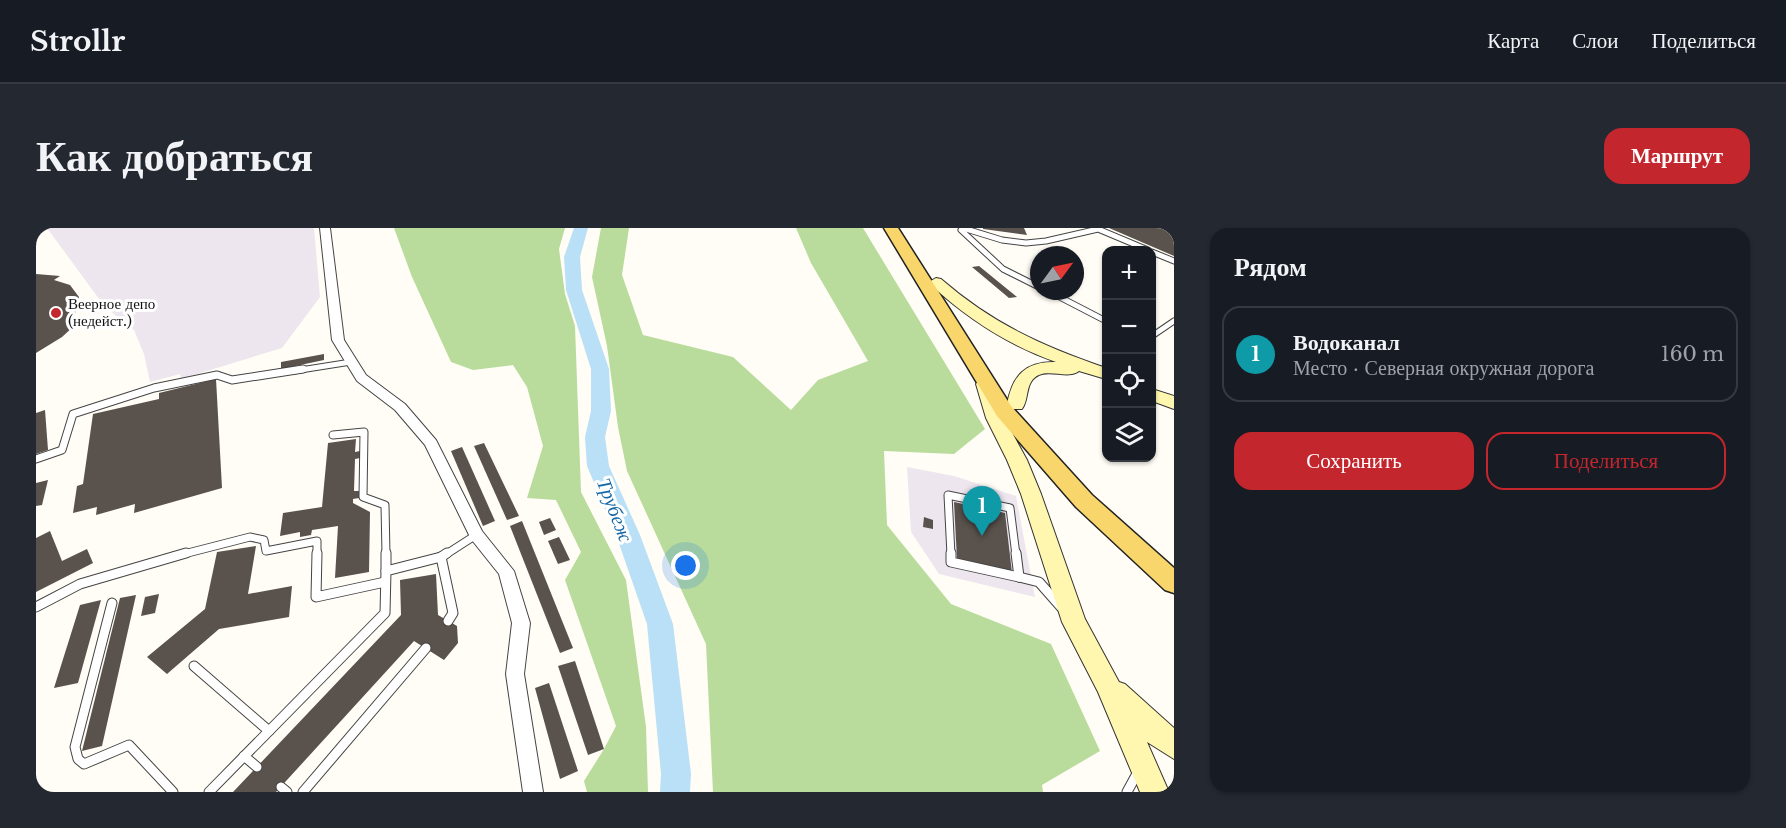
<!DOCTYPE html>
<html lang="ru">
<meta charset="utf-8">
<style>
:root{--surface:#171b24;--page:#242831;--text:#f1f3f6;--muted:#9ea1a6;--line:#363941;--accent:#c4262e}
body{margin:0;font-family:"Libre Baskerville",serif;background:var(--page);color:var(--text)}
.controls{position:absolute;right:18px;top:18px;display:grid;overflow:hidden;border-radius:12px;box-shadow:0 2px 4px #0004}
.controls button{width:54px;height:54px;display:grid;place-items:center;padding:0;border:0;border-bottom:2px solid var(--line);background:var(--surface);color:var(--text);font:30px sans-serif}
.compass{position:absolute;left:994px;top:18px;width:54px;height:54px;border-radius:50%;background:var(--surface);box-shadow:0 2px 4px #0004;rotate:57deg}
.you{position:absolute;left:650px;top:338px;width:21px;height:21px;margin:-15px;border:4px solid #fff;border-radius:50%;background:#1a73e8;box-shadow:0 0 0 9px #1a73e833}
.badge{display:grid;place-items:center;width:39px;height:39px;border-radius:50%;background:var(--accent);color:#fff;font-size:20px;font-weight:700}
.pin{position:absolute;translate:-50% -50px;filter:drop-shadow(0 2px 3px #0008)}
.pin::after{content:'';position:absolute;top:32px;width:21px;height:18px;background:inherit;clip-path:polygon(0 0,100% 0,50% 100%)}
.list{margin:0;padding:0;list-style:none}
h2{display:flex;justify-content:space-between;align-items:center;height:78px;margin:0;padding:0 24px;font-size:26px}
h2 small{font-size:20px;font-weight:400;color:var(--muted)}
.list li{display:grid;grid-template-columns:39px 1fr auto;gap:18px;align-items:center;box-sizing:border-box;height:96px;margin:0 12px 12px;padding:0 12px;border:2px solid var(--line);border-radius:18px}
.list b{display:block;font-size:22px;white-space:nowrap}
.list p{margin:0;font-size:20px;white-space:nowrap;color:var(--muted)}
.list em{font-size:20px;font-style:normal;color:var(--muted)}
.actions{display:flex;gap:12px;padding:18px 24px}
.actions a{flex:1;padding:14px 0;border:2px solid var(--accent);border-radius:18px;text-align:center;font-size:21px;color:var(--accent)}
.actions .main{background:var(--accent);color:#fff}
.icon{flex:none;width:33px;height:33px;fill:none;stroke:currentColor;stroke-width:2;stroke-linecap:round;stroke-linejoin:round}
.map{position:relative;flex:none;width:1138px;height:564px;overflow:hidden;border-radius:18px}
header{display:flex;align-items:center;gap:36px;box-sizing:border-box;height:84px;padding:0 30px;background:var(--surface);border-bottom:2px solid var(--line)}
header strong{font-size:28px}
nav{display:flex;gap:33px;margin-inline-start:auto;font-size:21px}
.intro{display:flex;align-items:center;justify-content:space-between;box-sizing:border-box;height:144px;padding:0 36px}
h1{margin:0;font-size:42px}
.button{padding:15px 27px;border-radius:18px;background:var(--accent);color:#fff;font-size:21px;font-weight:700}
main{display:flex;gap:36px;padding:0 36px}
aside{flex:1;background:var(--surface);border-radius:18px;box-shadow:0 2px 4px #0004}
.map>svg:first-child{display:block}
.industrial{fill:#eee6ef}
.forest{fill:#b9dc9c}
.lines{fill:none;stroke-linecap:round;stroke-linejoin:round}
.river{fill:#b9e0f7;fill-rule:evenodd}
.building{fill:#5a524d}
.lane-far2-casing{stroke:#444;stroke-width:7}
.lane-far1-casing{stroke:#444;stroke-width:9}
.lane-casing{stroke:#444;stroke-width:11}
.street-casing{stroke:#444;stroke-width:2}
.secondary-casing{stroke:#333;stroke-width:2}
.primary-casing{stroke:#222;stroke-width:3}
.lane-far2{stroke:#fff;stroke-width:5}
.lane-far1{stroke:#fff;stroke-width:7}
.lane{stroke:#fff;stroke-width:9}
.street{fill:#fff;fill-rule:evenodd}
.secondary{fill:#fff6b0;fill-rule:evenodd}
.primary{fill:#f9d66b;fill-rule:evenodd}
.poi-dot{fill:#c4262e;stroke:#fff;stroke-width:2}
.labels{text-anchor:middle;stroke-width:6;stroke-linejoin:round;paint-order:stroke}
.far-poi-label{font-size:15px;fill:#111;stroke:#fff;text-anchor:start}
.water-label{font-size:20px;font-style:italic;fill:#1768a6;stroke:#fff}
</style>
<header>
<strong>Strollr</strong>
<nav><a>Карта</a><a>Слои</a><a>Поделиться</a></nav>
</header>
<div class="intro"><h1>Как добраться</h1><a class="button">Маршрут</a></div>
<main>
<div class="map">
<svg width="1138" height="564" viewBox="0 0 1138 564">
<rect width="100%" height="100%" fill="#fffdf5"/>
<g class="industrial">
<path d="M11,0h267l6,69 -38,51 -101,31 -1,-5 -30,8 -6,-28 -10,-24 -29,-23z"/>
<path d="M871,239l47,9 62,20 19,101 -96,-23 -28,-42z"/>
</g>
<g class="forest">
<path d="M358,0h171l-6,21 6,45 10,32 6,166 45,88 20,147 2,65h-61l-3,-11 20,-32 12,-23 -51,-146 16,-28 -25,-52 -29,-2 16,-52 -16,-59 -14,-22 -40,5 -22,-8 -39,-85z"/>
<path d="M565,0h28l-7,47 21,60 90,22 58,53 27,-30 50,-19 -57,-98 -15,-35h67l122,201 -31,25 -70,-3 3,74 64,79 100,40 49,107 -58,34 1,7h-330l-7,-148 -79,-173 -9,-44 -11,-81 -15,-69z"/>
</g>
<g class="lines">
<path class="river" d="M538,0h14l-8,29 2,33 27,79 2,42 -6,26 4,29 31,69 33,89 18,150 -1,18h-30l1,-18 -14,-150 -31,-89 -29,-69 -2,-29 6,-26v-42l-25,-79 -2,-33z"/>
</g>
<g class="building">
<path d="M947,0h41l3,7 -44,-6z"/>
<path d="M1073,0h65v28z"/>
<path d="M943,38l38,31 -8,1 -37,-31z"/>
<path d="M0,46l24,2 -6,4 16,5 9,12 -5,21 -7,8h7l-12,11 -26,16z"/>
<path d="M288,126v6l-43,9v-7z"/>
<path d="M180,151l6,109 -88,25 1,-9 -39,11 1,-8 -24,6 4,-27 6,-2 10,-70 66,-15v-6z"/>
<path d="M9,182l3,40 -12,4v-41z"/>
<path d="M320,211l-1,13 5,-1v7l-5,1 -1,32h5v7l-6,1v4l17,9 -1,60 -34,6 3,-52 -26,4 -1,5 -11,2v-5l-20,4 3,-23 39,-6 6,-64z"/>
<path d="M448,215l35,73 -12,4 -33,-74z"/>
<path d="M426,219l33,74 -12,5 -32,-75z"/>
<path d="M12,252l-6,25 -6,1v-23z"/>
<path d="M918,274l51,11 7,60 -55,-14z"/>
<path d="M888,289l9,3v9l-10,-2z"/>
<path d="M514,290l6,12 -12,5 -5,-13z"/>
<path d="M486,293l51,127 -13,5 -50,-127z"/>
<path d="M14,303l12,30 25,-12 6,14 -57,29v-54z"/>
<path d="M523,309l11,23 -12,4 -10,-23z"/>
<path d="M220,318l-8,48 44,-8 -3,31 -70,12 -52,45 -20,-17 58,-48 12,-57z"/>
<path d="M400,346l2,41 19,11 1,17 -14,17 -30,-19 -138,151h-43l168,-177 -1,-35z"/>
<path d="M123,366l-4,19 -14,3 4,-19z"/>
<path d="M100,367l-34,151 -20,5 38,-153z"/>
<path d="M65,372l-23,83 -24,5 26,-83z"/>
<path d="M539,433l29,88 -16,6 -30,-89z"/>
<path d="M513,455l29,88 -18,8 -25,-91z"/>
</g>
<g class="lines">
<g class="lane-far2-casing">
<g id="lane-far2">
<path d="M927,0l39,12 24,3 20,-2 52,-12 50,21"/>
<path d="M925,2l42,39 36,18"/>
<path d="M1116,24l22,9"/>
<path d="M1012,63l58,30"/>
<path d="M1116,108l22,-15"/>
<path d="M258,143l57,-9"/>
</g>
</g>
<g class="lane-far1-casing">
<g id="lane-far1">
<path d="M297,207l31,-3 -1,65 22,8 1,50"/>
<path d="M0,231l26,-9 11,-36 81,-26 63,-13 15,5 71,-11"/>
<path d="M144,327l70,-18 14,3 2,11 51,-10v14"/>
<path d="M409,327l31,-20"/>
<path d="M915,327l-3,-60 62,13 6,47"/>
</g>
</g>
<g class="lane-casing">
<g id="lane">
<path d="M281,325l-1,44 69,-15"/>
<path d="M350,325v18"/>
<path d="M915,325v9l68,15"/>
<path d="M980,325l3,24"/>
<path d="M405,329l12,56 -5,8"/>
<path d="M983,349l20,5 22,25"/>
<path d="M76,375l-37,144 3,12 6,5 45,-19 44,47"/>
<path d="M0,379l44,-23 106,-31"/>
<path d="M158,438l75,65"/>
<path d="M208,528l13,11"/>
<path d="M245,559l6,5"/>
<path d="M173,564l176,-179 1,-42 55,-14 6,-4"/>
<path d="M267,564l123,-144"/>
<path d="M1091,564l12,-22"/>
</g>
</g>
<g class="street-casing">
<path id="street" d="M284,0h10l14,112 22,35 39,29 31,36 46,91 32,40 16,52 -6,51 19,118h-20l-17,-118 6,-51 -13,-49 -28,-35 -46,-94 -30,-35 -38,-29 -25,-41z"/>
</g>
<g class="secondary-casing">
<g id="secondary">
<path d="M900,50l5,1c52,45 101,67 165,89v11l-27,-8c-13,10 -37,-7 -48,11 -5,8 -3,19 -9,27h-12l-3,-4c5,-29 18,-44 49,-43 -48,-17 -88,-43 -125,-77l-2,-3z"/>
<path d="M949,150l6,2 3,4 10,34 23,42 14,34 44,125 34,63 6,2 49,44v31l-27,-17 22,50h-29l-42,-100 -36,-70 -41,-128 -14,-34 -21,-42 -10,-34 3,-4z"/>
<path d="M1116,161l22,7v13l-22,-8z"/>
</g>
</g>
<g class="primary-casing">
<path id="primary" d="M848,0h14l113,178 81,89 82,73v25l-9,-3 -89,-83 -79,-91z"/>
</g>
<use href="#lane-far2" class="lane-far2"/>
<use href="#lane-far1" class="lane-far1"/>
<use href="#lane" class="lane"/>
<use href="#street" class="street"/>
<use href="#secondary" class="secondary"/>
<use href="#primary" class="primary"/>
</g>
<circle class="poi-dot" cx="20" cy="85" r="6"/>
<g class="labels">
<g class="far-poi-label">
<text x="32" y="81">Веерное депо<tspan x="32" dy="17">(недейст.)</tspan></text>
</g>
<g class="water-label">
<text transform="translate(579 282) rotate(69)" y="7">Трубеж</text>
</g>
</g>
</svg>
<div class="controls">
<button>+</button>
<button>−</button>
<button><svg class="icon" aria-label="locate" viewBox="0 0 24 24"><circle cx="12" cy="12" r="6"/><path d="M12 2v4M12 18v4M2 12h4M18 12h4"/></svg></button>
<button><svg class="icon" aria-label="layers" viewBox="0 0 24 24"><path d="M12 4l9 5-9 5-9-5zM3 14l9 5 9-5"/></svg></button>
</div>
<svg class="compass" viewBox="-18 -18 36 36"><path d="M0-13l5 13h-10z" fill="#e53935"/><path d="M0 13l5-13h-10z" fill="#9ea1a6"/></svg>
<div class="you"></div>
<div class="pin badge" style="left:946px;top:308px;background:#0f9aa8">1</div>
</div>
<aside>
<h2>Рядом<small></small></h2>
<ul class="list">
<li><span class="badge" style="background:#0f9aa8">1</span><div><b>Водоканал</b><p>Место · Северная окружная дорога</p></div><em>160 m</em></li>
</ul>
<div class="actions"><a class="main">Сохранить</a><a>Поделиться</a></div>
</aside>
</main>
